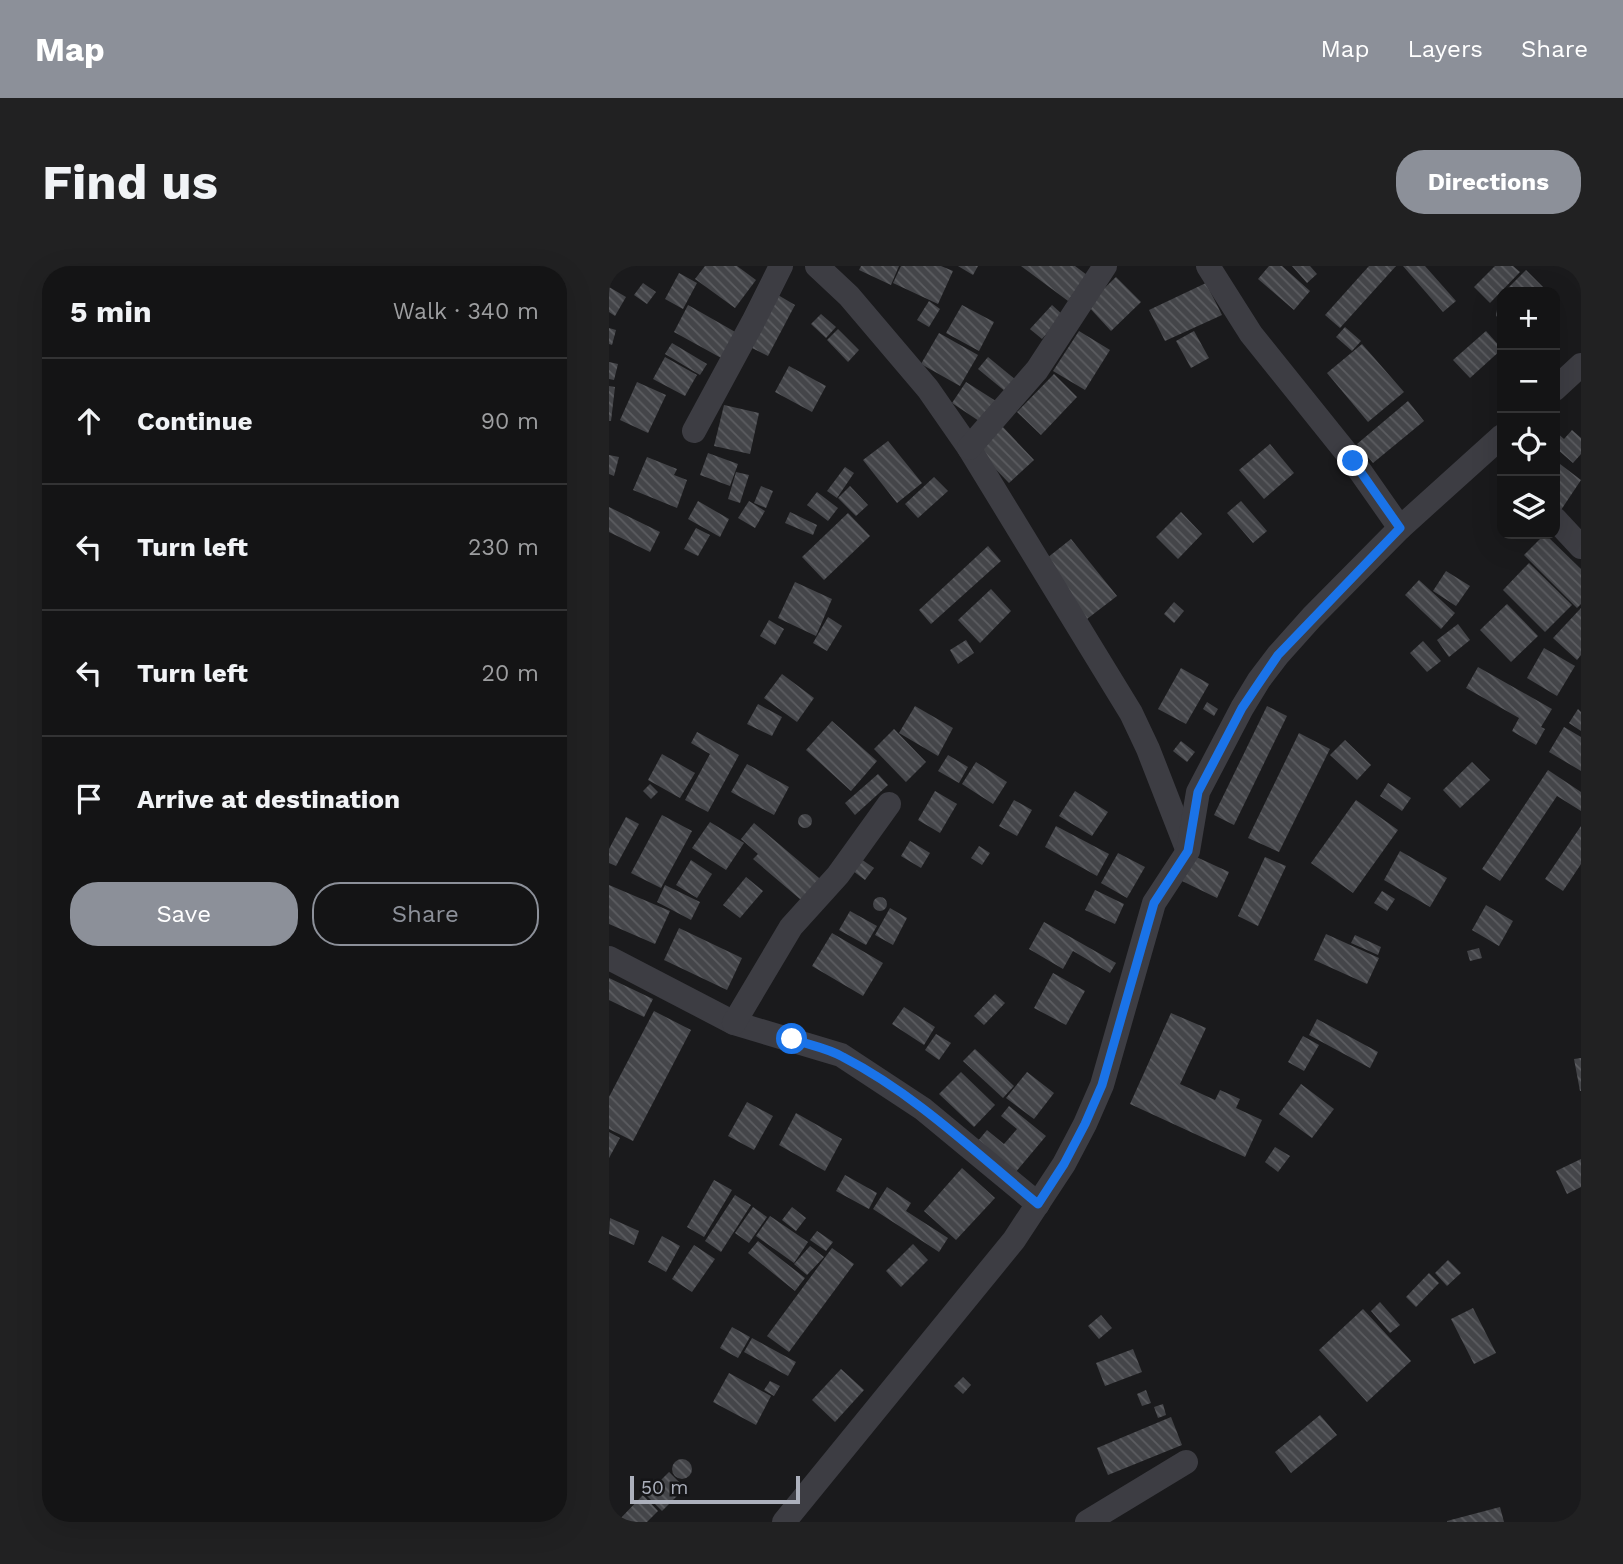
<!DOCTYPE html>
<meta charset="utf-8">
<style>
:root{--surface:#141415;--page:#212122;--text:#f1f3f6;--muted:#9d9ea0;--line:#333334;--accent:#8c9099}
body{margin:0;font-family:"Work Sans",sans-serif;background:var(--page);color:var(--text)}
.controls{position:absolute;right:21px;top:21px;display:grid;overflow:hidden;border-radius:14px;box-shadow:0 7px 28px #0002}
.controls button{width:63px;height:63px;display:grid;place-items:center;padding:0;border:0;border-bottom:2px solid var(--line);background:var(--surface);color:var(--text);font:35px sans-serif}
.scale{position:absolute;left:21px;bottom:18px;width:170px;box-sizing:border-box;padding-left:7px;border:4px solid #acb0bc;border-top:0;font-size:19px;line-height:24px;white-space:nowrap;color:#acb0bc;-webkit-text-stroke:5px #151517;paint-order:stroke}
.stop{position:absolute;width:21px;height:21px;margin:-16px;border:5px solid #1a73e8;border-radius:50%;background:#fff}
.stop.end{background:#1a73e8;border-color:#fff;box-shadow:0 2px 7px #0008}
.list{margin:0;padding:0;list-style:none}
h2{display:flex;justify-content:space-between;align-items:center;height:91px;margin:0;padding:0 28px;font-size:30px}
h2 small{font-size:23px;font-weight:400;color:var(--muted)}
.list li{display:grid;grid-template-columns:46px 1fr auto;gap:21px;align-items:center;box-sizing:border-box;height:126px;padding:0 28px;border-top:2px solid var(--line)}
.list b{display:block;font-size:26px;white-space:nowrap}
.list em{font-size:23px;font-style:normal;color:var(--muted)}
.actions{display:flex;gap:14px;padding:21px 28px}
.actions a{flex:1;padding:16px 0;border:2px solid var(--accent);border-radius:28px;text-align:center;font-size:24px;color:var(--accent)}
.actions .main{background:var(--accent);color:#fff}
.icon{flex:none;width:38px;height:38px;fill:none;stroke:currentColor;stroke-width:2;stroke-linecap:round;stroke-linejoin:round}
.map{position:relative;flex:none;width:972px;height:1256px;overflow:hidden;border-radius:28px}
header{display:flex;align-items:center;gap:42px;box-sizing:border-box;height:98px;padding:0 35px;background:var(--accent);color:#fff}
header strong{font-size:33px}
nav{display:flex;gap:38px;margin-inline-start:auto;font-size:24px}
.intro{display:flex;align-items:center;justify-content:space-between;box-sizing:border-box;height:168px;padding:0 42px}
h1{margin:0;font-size:49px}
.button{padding:18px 32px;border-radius:28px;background:var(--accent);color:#fff;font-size:24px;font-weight:700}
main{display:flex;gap:42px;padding:0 42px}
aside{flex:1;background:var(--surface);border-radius:28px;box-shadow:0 7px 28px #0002}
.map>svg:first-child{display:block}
.building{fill:url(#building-back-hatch)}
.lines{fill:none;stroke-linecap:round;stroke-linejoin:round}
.minor{stroke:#3d3d43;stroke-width:24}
.route{stroke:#1a73e8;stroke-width:9}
</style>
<header>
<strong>Map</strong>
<nav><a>Map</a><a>Layers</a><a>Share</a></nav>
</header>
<div class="intro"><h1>Find us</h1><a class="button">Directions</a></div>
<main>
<aside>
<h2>5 min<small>Walk · 340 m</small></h2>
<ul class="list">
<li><svg class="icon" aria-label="ahead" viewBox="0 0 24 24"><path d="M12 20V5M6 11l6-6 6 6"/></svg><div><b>Continue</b></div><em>90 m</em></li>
<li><svg class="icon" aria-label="left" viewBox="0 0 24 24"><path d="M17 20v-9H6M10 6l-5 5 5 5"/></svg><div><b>Turn left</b></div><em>230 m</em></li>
<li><svg class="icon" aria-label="left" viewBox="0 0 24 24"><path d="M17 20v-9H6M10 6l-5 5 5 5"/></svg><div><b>Turn left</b></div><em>20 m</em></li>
<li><svg class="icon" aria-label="arrive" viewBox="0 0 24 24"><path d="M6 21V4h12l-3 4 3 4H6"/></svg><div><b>Arrive at destination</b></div></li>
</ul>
<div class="actions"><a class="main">Save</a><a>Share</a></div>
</aside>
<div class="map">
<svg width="972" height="1256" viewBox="0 0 972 1256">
<defs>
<pattern id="building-back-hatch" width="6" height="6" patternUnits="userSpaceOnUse" patternTransform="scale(1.75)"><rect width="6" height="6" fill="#444549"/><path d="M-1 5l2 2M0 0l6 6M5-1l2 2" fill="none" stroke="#5c5d61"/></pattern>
</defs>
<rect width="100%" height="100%" fill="#1a1a1c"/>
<g class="building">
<path d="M96,0h32l19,14 -21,28 -40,-29z"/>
<path d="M252,0h38l-8,19 -32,-15z"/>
<path d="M292,0h40l12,5 -15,33 -45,-21z"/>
<path d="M349,0h20l-5,9z"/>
<path d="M412,0h54l12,9 -19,26z"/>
<path d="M660,0h13l28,25 -16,19 -36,-31z"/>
<path d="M683,0h18l7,8 -10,9z"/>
<path d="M760,0h27l-56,62 -15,-13z"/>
<path d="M794,0h22l31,35 -13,11z"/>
<path d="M886,0h18l7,6 -30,31 -16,-16z"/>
<path d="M917,4l22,22h-44z"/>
<path d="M70,7l18,10 -14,26 -18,-10z"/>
<path d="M507,11l25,25 -30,29 -24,-26z"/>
<path d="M34,17l13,9 -9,12 -13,-9z"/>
<path d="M597,17l16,32 -57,26 -16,-31z"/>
<path d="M0,21l17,10 -11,19 -6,-4z"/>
<path d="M893,28v26l-6,-4 3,-19z"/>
<path d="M169,29l17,10 -27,51 -18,-9z"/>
<path d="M320,35l11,8 -11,18 -12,-7z"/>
<path d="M79,39l49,28 -14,26 -49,-27z"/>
<path d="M353,39l32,17 -15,29 -33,-18z"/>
<path d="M443,39l11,10 -21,24 -12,-10z"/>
<path d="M212,48l15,13 -10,11 -15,-14z"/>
<path d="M736,61l16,14 -9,10 -16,-14z"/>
<path d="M0,62l7,2 -4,15 -3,-1z"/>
<path d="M229,63l21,21 -11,12 -21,-22z"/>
<path d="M470,65l31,19 -25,40 -32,-19z"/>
<path d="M585,65l15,27 -18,10 -15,-27z"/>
<path d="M877,65l16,18 -32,29 -17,-18z"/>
<path d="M330,67l39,22 -18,31 -39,-22z"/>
<path d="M63,77l35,21 -7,11 -35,-21z"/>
<path d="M753,78l42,48 -36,30 -41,-49z"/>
<path d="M56,91l32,18 -12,21 -32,-17z"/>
<path d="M379,91l28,23 -10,12 -28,-23z"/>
<path d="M0,96l9,2 -4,16 -5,-1z"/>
<path d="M180,100l37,20 -14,26 -37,-20z"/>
<path d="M445,108l23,23 -36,38 -24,-23z"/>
<path d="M28,116l29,13 -18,38 -28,-13z"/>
<path d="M357,116l33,21 -14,22 -33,-22z"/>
<path d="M0,120l6,1 -4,34h-2z"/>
<path d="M799,135l16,20 -51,42 -16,-19z"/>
<path d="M115,139l35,8 -9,41 -36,-8z"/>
<path d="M393,160l32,34 -25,23 -32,-33z"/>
<path d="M963,164l9,8v16l-8,9 -16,-14 -2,3v-21l9,8z"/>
<path d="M279,175l34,42 -25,20 -34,-43z"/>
<path d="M661,178l24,29 -30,26 -25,-29z"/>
<path d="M99,187l30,11 -8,22 -30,-11z"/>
<path d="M0,189l10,2 -5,19 -5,-2z"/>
<path d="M38,191l30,12 -3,6 13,5 -10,28 -44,-18z"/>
<path d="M951,198l21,16 -22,33 -4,-3v-38z"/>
<path d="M236,201l9,6 -17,25 -10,-7z"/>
<path d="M127,206l13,3 -9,28 -12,-4z"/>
<path d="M325,211l14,14 -30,27 -13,-14z"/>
<path d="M152,220l12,5 -7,17 -12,-5z"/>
<path d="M241,220l18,19 -12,11 -18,-18z"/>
<path d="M208,226l21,16 -10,13 -21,-16z"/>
<path d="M89,235l31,18 -9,18 -32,-18z"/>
<path d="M140,235l16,10 -10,17 -17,-10z"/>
<path d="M632,235l26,30 -14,12 -26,-30z"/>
<path d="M0,241l51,25 -10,20 -41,-20z"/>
<path d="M181,246l27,13 -4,10 -28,-12z"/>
<path d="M572,246l21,22 -24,25 -22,-22z"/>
<path d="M239,247l22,23 -46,44 -22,-23z"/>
<path d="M87,262l14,7 -12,21 -14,-7z"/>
<path d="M936,268l36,35v35l-4,4 -53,-53z"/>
<path d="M462,273l46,57 -30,23 -45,-57z"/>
<path d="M379,280l13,15 -70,63 -12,-14z"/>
<path d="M920,297l43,42 -27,27 -42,-42z"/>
<path d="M837,305l24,15 -14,20 -23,-15z"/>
<path d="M810,314l36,33 -14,16 -36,-34z"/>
<path d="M186,316l37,17 -16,37 -38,-18z"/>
<path d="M382,323l20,22 -31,32 -22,-23z"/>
<path d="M565,336l10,9 -10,12 -10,-9z"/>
<path d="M898,338l31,32 -27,26 -31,-32z"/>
<path d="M972,342v47l-4,5 -24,-22z"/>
<path d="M219,351l14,9 -15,25 -14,-8z"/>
<path d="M160,354l15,9 -9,16 -15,-9z"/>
<path d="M849,358l12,16 -21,17 -12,-17z"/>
<path d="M357,374l8,13 -16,11 -8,-14z"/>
<path d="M814,375l18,20 -14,11 -17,-19z"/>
<path d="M935,382l31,18 -18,30 -30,-18z"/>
<path d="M869,401l74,42 -11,18 4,2 -9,16 -24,-14 7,-13 -53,-30z"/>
<path d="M572,402l28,16 -23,40 -28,-15z"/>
<path d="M173,408l32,24 -17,24 -33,-24z"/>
<path d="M598,436l11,7 -4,7 -11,-7z"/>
<path d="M149,438l24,13 -10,19 -25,-12z"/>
<path d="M306,440l38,22 -15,28 -39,-23z"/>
<path d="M658,440l20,10 -53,109 -20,-10z"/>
<path d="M969,443l3,3v19l-12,-8z"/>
<path d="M223,455l45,40 -26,30 -45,-41z"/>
<path d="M955,461l17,10v34l-32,-19z"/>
<path d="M285,463l32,33 -20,20 -32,-33z"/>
<path d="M88,466l42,23 -31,57 -23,-12 25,-46 -19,-11z"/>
<path d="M690,467l31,16 -51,103 -31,-14z"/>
<path d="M736,474l26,25 -14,15 -27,-25z"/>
<path d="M572,475l14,11 -8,10 -14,-11z"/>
<path d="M53,488l33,19 -15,25 -32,-18z"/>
<path d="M339,489l20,12 -9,16 -21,-12z"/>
<path d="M367,496l31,20 -14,22 -31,-20z"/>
<path d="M863,496l18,18 -30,28 -17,-18z"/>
<path d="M138,498l42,23 -15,28 -43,-23z"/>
<path d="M939,504l33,22v19l-24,-15 -57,85 -18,-12z"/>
<path d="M269,508l10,11 -33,30 -10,-12z"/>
<path d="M779,517l23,15 -9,13 -22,-15z"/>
<path d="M41,518l8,8 -7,7 -8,-8z"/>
<path d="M326,525l22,13 -17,29 -22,-13z"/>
<path d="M466,525l33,21 -16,24 -33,-20z"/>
<path d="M405,534l18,10 -15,26 -18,-10z"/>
<path d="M747,534l42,30 -45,63 -42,-30z"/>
<circle cx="196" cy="555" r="7"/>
<path d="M53,549l30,16 -31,57 -30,-15z"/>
<path d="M17,551l13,7 -23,42 -7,-3v-14z"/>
<path d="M101,556l34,21 -18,27 -34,-22z"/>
<path d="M145,557l71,60 -18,22 -54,-46 5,-5 -17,-15z"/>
<path d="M447,560l53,28 -12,22 -52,-29z"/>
<path d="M972,560v38l-18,27 -18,-12z"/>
<path d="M301,575l20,12 -9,15 -20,-12z"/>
<path d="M370,580l11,7 -8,12 -11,-7z"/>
<path d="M791,585l47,27 -17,29 -46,-27z"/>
<path d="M509,587l27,14 -18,31 -26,-15z"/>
<path d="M583,589l37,17 -12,26 -37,-18z"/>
<path d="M656,591l21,9 -28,60 -20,-10z"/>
<path d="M252,593l13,9 -9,12 -12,-9z"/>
<path d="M82,594l21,14 -15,24 -21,-13z"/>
<path d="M137,611l17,14 -23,27 -17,-13z"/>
<path d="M0,619l61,26 -15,33 -46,-20z"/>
<path d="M56,619l35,17 -9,18 -34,-18z"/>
<path d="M486,624l29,14 -9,20 -30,-14z"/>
<path d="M773,625l13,8 -8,12 -13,-8z"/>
<circle cx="271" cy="638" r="7"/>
<path d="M877,639l27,16 -14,25 -27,-16z"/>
<path d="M281,642l17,10 -14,27 -18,-10z"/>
<path d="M241,645l27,15 -11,19 -27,-15z"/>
<path d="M435,656l72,41 -6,10 -37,-22 -10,18 -34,-20z"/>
<path d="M70,662l63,30 -15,32 -63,-30z"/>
<path d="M223,667l51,30 -20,33 -51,-30z"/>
<path d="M717,668l53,24 -12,26 -53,-24z"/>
<path d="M746,669l26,12 -3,8 -27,-12z"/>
<path d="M870,682l3,10 -12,3 -3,-10z"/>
<path d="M444,707l32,18 -19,34 -32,-17z"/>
<path d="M0,712l44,21 -9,18 -35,-17z"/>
<path d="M386,728l10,9 -21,22 -10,-9z"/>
<path d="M295,741l31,20 -11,18 -32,-21z"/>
<path d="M45,745l37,19 -58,111 -24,-12v-32z"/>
<path d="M562,747l35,15 -26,56 35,16 5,-10 20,9 -4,9 26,12 -17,37 -115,-53z"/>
<path d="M708,753l61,33 -8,16 -61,-33z"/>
<path d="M327,768l15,9 -12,17 -14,-10z"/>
<path d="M694,770l16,9 -15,26 -16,-9z"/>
<path d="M366,783l39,37 -11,12 -40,-37z"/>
<path d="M972,792v33h-1l-6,-32z"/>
<path d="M352,806l34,33 -21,22 -35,-33z"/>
<path d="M418,806l27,21 -20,26 -28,-21z"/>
<path d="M692,818l33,25 -22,29 -33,-24z"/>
<path d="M138,836l26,14 -19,34 -26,-14z"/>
<path d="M400,840l37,30 -31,37 -38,-31 10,-12 17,14 13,-15 -16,-13z"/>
<path d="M187,847l46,26 -17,32 -46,-26z"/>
<path d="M0,866l11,6 -11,20z"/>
<path d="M666,881l15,9 -12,16 -13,-10z"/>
<path d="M972,893v28l-14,7 -11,-23z"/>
<path d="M353,902l33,30 -39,42 -32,-29z"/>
<path d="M236,909l32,18 -8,16 -33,-18z"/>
<path d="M105,914l18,10 -28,47 -17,-10z"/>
<path d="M278,921l24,16 -5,8 42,27 -9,14 -66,-43z"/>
<path d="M126,929l16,10 -30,47 -16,-11z"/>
<path d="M144,941l14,10 -18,26 -14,-10z"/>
<path d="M183,941l14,11 -10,13 -14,-11z"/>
<path d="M161,950l38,26 -14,21 -38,-27z"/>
<path d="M1,952l29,13 -5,14 -25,-11z"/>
<path d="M208,965l16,11 -7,9 -16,-11z"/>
<path d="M53,970l18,10 -14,26 -18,-10z"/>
<path d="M149,975l33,26 -2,1 2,-1 14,11 -10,13 -47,-38z"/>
<path d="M304,978l15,16 -27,27 -15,-16z"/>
<path d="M85,979l21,14 -23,33 -20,-13z"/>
<path d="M201,980l14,11 -17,18 -13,-11z"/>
<path d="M223,982l22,16 -65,88 -22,-16z"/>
<path d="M839,994l13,13 -14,13 -12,-13z"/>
<path d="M820,1007l10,10 -23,24 -10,-10z"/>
<path d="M771,1036l20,23 -10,8 -19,-22z"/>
<path d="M864,1042l23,45 -22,11 -23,-45z"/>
<path d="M754,1043l48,52 -44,41 -48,-52z"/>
<path d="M492,1049l11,13 -13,11 -11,-13z"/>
<path d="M123,1061l18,10 -12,21 -18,-10z"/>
<path d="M143,1072l44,24 -8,14 -44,-24z"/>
<path d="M524,1083l9,23 -37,14 -9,-23z"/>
<path d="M232,1103l23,21 -29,32 -23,-22z"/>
<path d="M120,1107l42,23 -15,29 -43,-23z"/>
<path d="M354,1111l8,8 -8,9 -9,-8z"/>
<path d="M161,1115l10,5 -6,10 -10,-6z"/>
<path d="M537,1124l5,13 -9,3 -5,-12z"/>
<path d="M554,1138l3,11 -8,3 -4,-11z"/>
<path d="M711,1149l17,20 -46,38 -16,-21z"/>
<path d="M562,1151l11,28 -74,30 -11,-27z"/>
<circle cx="73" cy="1203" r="10"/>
<path d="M60,1206l16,16 -23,23 -16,-16z"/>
<path d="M34,1229l15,16 -11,11h-30z"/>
<path d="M891,1241l4,15h-57v-1z"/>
</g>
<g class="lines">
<g class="minor">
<path d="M208,0l32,30 79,93 41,59 162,265 17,36 39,100"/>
<path d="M599,0l43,68 102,127 47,67"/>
<path d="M946,123l26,-24"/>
<path d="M85,165l59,-109 28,-56"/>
<path d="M360,182l68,-78 68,-104"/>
<path d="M946,253l26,28"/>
<path d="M0,692l125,65 107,32 82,54 115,95"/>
<path d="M125,757l57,-96 47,-52 51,-71"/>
<path d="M175,1256l230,-282 50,-76 21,-40 17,-39 52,-182 34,-52 10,-59 44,-84 17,-28 19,-25 34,-38 88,-89 102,-92"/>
<path d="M478,1256l99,-60"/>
</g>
</g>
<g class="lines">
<path class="route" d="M183,773c17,6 36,9 51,18 72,37 133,96 195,147l26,-40 21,-40 17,-39 52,-182 34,-52 10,-59 44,-84 36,-53 122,-127 -47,-67"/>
</g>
</svg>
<div class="controls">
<button>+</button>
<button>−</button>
<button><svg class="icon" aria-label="locate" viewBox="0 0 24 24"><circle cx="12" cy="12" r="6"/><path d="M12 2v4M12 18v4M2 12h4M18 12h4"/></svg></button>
<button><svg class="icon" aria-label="layers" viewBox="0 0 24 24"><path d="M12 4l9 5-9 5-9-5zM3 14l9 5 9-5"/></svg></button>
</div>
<div class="scale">50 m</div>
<div class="stop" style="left:183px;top:773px"></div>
<div class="stop end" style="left:744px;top:195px"></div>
</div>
</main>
